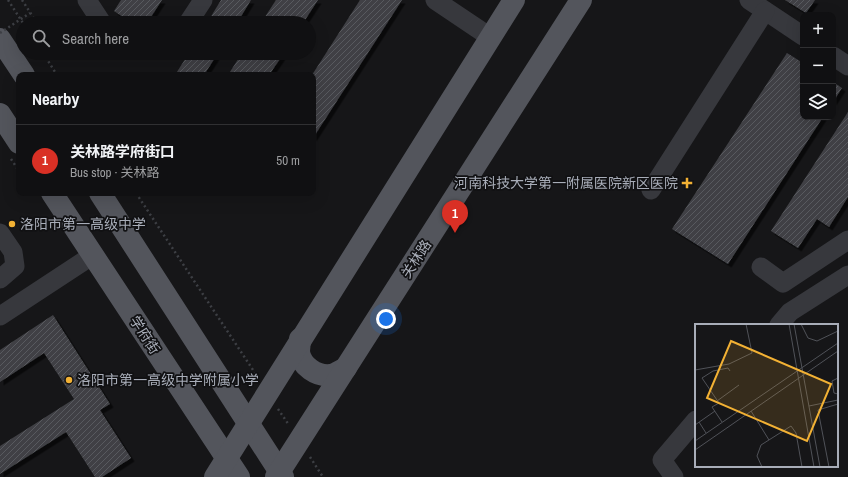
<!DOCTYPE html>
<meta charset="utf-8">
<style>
:root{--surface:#101012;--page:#19191b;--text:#f1f3f6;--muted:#9c9d9f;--line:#303032;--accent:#d93025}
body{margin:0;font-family:"Archivo Narrow","Noto Sans SC",sans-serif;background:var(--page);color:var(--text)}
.controls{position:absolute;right:12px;top:12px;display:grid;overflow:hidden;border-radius:8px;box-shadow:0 4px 16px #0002}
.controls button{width:36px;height:36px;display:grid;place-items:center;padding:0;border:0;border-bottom:1px solid var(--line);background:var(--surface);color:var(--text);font:20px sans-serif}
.you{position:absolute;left:386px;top:319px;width:14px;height:14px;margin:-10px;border:3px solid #fff;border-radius:50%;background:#1a73e8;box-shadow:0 0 0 6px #1a73e833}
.badge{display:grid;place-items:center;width:26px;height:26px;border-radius:50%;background:var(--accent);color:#fff;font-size:13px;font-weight:700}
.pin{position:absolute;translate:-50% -33px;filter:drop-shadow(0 1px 2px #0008)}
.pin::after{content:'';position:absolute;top:21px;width:14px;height:12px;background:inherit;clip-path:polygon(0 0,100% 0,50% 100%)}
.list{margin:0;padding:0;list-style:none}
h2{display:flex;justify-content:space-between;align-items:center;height:52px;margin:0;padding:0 16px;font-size:17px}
h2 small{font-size:13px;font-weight:400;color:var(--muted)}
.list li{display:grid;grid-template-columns:26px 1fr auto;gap:12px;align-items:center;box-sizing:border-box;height:72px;padding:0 16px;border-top:1px solid var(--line)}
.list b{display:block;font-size:15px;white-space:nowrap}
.list p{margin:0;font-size:13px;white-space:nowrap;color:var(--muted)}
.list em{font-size:13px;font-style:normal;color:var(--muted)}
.icon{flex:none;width:22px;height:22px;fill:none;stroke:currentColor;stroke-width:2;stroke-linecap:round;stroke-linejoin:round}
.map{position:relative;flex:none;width:848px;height:477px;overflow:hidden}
.search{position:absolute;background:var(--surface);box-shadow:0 4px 16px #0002;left:16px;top:16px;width:300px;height:44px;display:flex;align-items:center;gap:10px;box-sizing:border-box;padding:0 14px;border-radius:22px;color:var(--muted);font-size:15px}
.panel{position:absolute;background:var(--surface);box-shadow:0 4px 16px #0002;left:16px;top:72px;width:300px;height:124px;border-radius:8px}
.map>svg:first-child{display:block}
.building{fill:url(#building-hatch);filter:url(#shadow)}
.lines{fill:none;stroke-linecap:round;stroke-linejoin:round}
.path{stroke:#3d3f44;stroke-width:2.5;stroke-dasharray:2 3;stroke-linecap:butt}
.minor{stroke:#37383d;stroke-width:19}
.major{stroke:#53555c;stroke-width:22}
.path-bridge{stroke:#3d3f44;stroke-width:2.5;stroke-dasharray:2 3;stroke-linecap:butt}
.poi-dot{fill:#f2b134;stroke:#111113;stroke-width:1.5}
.labels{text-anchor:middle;stroke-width:3.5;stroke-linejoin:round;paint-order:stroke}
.poi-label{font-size:14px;fill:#a8adb8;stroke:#111113;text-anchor:start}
.street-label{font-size:14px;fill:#a8adb8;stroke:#111113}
.inset-road{fill:none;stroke:#505258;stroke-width:1}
.view{fill:#f2b134;fill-opacity:0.15;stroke:#f2b134;stroke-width:2}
.inset-edge{fill:none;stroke:#a8adb8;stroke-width:2}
</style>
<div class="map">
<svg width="848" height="477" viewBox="0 0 848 477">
<defs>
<pattern id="building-hatch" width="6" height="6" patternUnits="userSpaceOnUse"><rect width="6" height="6" fill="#404145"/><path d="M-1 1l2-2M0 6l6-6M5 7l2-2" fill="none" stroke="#595a5e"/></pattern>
<filter id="shadow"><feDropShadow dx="3.5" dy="3.5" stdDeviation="0" flood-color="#0009"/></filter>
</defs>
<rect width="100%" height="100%" fill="#161618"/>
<g class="building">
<path d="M121,0h41l-15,23h-15l-18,-12z"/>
<path d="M221,0h30l-14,23h-30z"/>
<path d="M276,0h42l-15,23h-42z"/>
<path d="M360,0h42l-89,138 -1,-63z"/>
<path d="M785,0h30l-9,13z"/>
<path d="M189,53h29l-14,22h-29z"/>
<path d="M242,53h42l-15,22h-41z"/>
<path d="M787,53l16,10v54h20l-95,147 -56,-35z"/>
<path d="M833,82l9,6 -9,14z"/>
<path d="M848,112v85l-19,30 -12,-8 -19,29 -27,-17z"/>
<path d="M53,315l57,89 -10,6 31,48 -29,19h-7l-29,-45 -66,42v-28l74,-47 -30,-46 -44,29v-32z"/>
</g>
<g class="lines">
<g class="path">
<path d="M8,0l15,23"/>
<path d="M22,0l15,23"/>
<path d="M43,53l14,22"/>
<path d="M11,159l8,12"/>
<path d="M136,193l121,183"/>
<path d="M278,409l11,16"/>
<path d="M310,457l13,20"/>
</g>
<g class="minor">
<path d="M87,0l15,23"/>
<path d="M435,0l55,37"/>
<path d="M749,0l54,36"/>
<path d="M188,23l15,-23"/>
<path d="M833,56l15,10"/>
<path d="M651,190l114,-179"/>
<path d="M0,233l13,19 2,14 -15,13"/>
<path d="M761,267l22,16 65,-43"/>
<path d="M0,316l93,-61"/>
<path d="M779,325l11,-13 58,-37"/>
<path d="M674,477l-12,-17 34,-40"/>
</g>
<g class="major">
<path d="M0,39l24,36"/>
<path d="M0,114l19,29"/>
<path d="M52,193l187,284"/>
<path d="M100,193l183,284"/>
<path d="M300,339c0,4 -1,9 -1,13 2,14 18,25 32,23 5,-1 10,-5 15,-7"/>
<path d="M215,477l299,-477"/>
<path d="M276,477l305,-477"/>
</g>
<path class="path-bridge" d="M0,33l30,-20"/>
</g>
<g class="poi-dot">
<path d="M685 177h4v4h4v4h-4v4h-4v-4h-4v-4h4z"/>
<circle cx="12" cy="224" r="4"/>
<circle cx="69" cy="380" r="4"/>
</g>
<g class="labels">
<g class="poi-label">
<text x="678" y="188" text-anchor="end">河南科技大学第一附属医院新区医院</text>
<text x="20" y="229">洛阳市第一高级中学</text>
<text x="77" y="385">洛阳市第一高级中学附属小学</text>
</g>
<g class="street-label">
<text transform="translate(416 259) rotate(-57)" y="5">关林路</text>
<text transform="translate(145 335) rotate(57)" y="5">学府街</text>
</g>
</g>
<g transform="translate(695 324)">
<rect width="143" height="143" fill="#161618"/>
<path class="inset-road" d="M94,0l25,143M99,0l26,143M106,0l7,14 9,3 21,-10M0,46l34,-6 23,-11 -6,-29M143,54l-6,3 2,12 4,1M22,77l22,-16M114,82l29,-6M56,87l18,29M4,98l7,11M27,98l-10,-15 7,-4 -17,-25 11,-7 15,-3 2,3M0,101l20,-14M0,117l143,-98M0,126l143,-99M67,143l-5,-11 4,-11 30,-19 5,7 6,34M134,143l-11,-57 20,-6"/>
<path class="view" d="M36,17l100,43 -24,57 -100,-43z"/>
<rect width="143" height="143" class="inset-edge"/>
</g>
</svg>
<div class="controls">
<button>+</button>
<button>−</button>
<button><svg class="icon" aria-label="layers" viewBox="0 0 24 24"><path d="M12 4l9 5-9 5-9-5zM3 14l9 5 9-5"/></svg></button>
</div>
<div class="you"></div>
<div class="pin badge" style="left:455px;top:233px">1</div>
<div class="search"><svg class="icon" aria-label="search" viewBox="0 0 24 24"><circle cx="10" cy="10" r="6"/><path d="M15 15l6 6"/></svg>Search here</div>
<section class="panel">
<h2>Nearby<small></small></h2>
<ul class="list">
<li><span class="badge">1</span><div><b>关林路学府街口</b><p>Bus stop · 关林路</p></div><em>50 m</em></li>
</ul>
</section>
</div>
